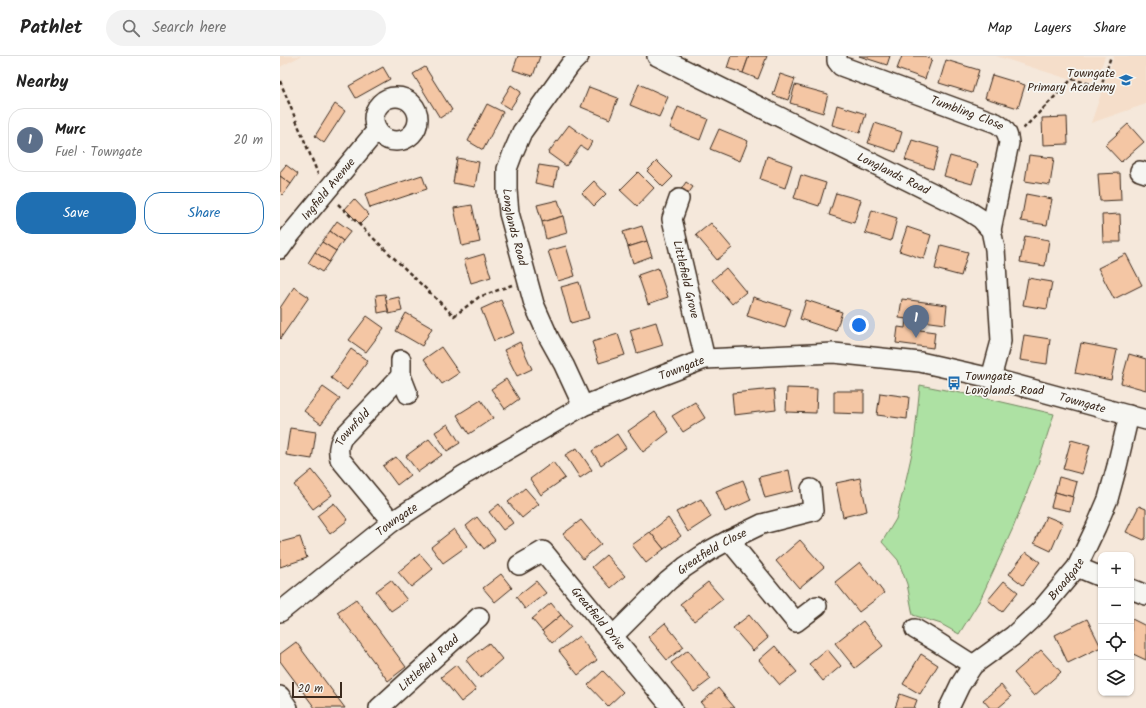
<!DOCTYPE html>
<meta charset="utf-8">
<style>
:root{--surface:#fff;--page:#f2f2f2;--text:#222;--muted:#767676;--line:#e0e0e0;--accent:#1f6fb2}
body{margin:0;font-family:Kalam,sans-serif;background:var(--page);color:var(--text)}
.controls{position:absolute;right:12px;bottom:12px;display:grid;overflow:hidden;border-radius:8px;box-shadow:0 1px 3px #0004}
.controls button{width:36px;height:36px;display:grid;place-items:center;padding:0;border:0;border-bottom:1px solid var(--line);background:var(--surface);color:var(--text);font:20px sans-serif}
.scale{position:absolute;left:12px;bottom:10px;width:50px;box-sizing:border-box;padding-left:4px;border:2px solid #3b2a1e;border-top:0;font-size:11px;line-height:14px;white-space:nowrap;color:#3b2a1e;-webkit-text-stroke:3px #f6f6f2;paint-order:stroke}
.you{position:absolute;left:579px;top:269px;width:14px;height:14px;margin:-10px;border:3px solid #fff;border-radius:50%;background:#1a73e8;box-shadow:0 0 0 6px #1a73e833}
.badge{display:grid;place-items:center;width:26px;height:26px;border-radius:50%;background:var(--accent);color:#fff;font-size:13px;font-weight:700}
.pin{position:absolute;translate:-50% -33px;filter:drop-shadow(0 1px 2px #0008)}
.pin::after{content:'';position:absolute;top:21px;width:14px;height:12px;background:inherit;clip-path:polygon(0 0,100% 0,50% 100%)}
.list{margin:0;padding:0;list-style:none}
h2{display:flex;justify-content:space-between;align-items:center;height:52px;margin:0;padding:0 16px;font-size:17px}
h2 small{font-size:13px;font-weight:400;color:var(--muted)}
.list li{display:grid;grid-template-columns:26px 1fr auto;gap:12px;align-items:center;box-sizing:border-box;height:64px;margin:0 8px 8px;padding:0 8px;border:1px solid var(--line);border-radius:16px}
.list b{display:block;font-size:15px;white-space:nowrap}
.list p{margin:0;font-size:13px;white-space:nowrap;color:var(--muted)}
.list em{font-size:13px;font-style:normal;color:var(--muted)}
.actions{display:flex;gap:8px;padding:12px 16px}
.actions a{flex:1;padding:9px 0;border:1px solid var(--accent);border-radius:16px;text-align:center;font-size:14px;color:var(--accent)}
.actions .main{background:var(--accent);color:#fff}
.icon{flex:none;width:22px;height:22px;fill:none;stroke:currentColor;stroke-width:2;stroke-linecap:round;stroke-linejoin:round}
.map{position:relative;flex:none;width:866px;height:652px;overflow:hidden}
header{display:flex;align-items:center;gap:24px;box-sizing:border-box;height:56px;padding:0 20px;background:var(--surface);border-bottom:1px solid var(--line)}
header strong{font-size:19px}
nav{display:flex;gap:22px;margin-inline-start:auto;font-size:14px}
.search{width:280px;height:36px;background:var(--page);display:flex;align-items:center;gap:10px;box-sizing:border-box;padding:0 14px;border-radius:22px;color:var(--muted);font-size:15px}
main{display:flex}
aside{flex:1;background:var(--surface)}
.map>svg:first-child{display:block}
.built{fill:#f5deca}
.green{fill:#ade1a3;stroke:#748660}
.building{fill:#f4c6a4;stroke:#3b2a1e}
.lines{fill:none;stroke-linecap:round;stroke-linejoin:round}
.minor-casing{stroke:#3b2a1e;stroke-width:22}
.path{stroke:#3b2a1e;stroke-width:2.5;stroke-dasharray:4 3;stroke-linecap:butt}
.minor{stroke:#f6f6f2;stroke-width:19}
.labels{text-anchor:middle;stroke-width:3.5;stroke-linejoin:round;paint-order:stroke}
.poi-label{font-size:12px;fill:#3b2a1e;stroke:#f6f6f2;text-anchor:end}
.street-label{font-size:12px;fill:#3b2a1e;stroke:#f6f6f2}
</style>
<header>
<strong>Pathlet</strong>
<div class="search"><svg class="icon" aria-label="search" viewBox="0 0 24 24"><circle cx="10" cy="10" r="6"/><path d="M15 15l6 6"/></svg>Search here</div>
<nav><a>Map</a><a>Layers</a><a>Share</a></nav>
</header>
<main>
<aside>
<h2>Nearby<small></small></h2>
<ul class="list">
<li><span class="badge" style="background:#5c6f8a">1</span><div><b>Murc</b><p>Fuel · Towngate</p></div><em>20 m</em></li>
</ul>
<div class="actions"><a class="main">Save</a><a>Share</a></div>
</aside>
<div class="map">
<svg width="866" height="652" viewBox="0 0 866 652">
<rect width="100%" height="100%" fill="#f5e8db"/>
<filter id="ink" filterUnits="userSpaceOnUse"><feTurbulence type="fractalNoise" baseFrequency=".025" numOctaves="2"/><feDisplacementMap in="SourceGraphic" scale="8" xChannelSelector="R" yChannelSelector="G"/><feConvolveMatrix kernelMatrix="1 2 1 2 8 2 1 2 1" color-interpolation-filters="sRGB"/></filter>
<g filter="url(#ink)">
<g class="built">
<path d="M0,0h21l-21,11z"/>
<path d="M716,0h109l-8,24 -19,2z"/>
<path d="M834,0h32v48l-55,19z"/>
</g>
<path class="green" d="M640,329l56,11 78,18 -17,53 -24,61 -33,72 -21,34 -18,-10 -28,-9 -6,-31 -9,-24 -16,-18 14,-23 9,-35 9,-40z"/>
<g class="building">
<path d="M238,0h22l-7,20 -20,-6z"/>
<path d="M451,0h18l-6,17 -16,-5z"/>
<path d="M469,0h18l-9,23 -15,-6z"/>
<path d="M579,0h31l-3,9z"/>
<path d="M622,0h22l8,3 -7,20 -28,-10z"/>
<path d="M666,4l33,10 -7,23 -33,-10z"/>
<path d="M103,11l7,12 -34,19 -7,-12z"/>
<path d="M145,11l27,43 -12,8 -27,-44z"/>
<path d="M500,18l15,5 -7,21 -15,-5z"/>
<path d="M712,19l33,10 -7,23 -33,-10z"/>
<path d="M359,28l29,13 -9,20 -29,-12z"/>
<path d="M231,29l10,7 -11,17 -10,-6z"/>
<path d="M515,29l33,9 -5,19 -33,-10z"/>
<path d="M309,31l29,11 -8,21 -29,-12z"/>
<path d="M55,48l10,7 -21,32 -9,-7z"/>
<path d="M207,48l16,8 -20,38 -15,-9z"/>
<path d="M557,49l29,9 -6,19 -28,-8z"/>
<path d="M398,51l30,12 -8,21 -30,-12z"/>
<path d="M787,61l1,27 -25,1 -1,-27z"/>
<path d="M595,67l27,9 -6,20 -28,-9z"/>
<path d="M848,68l16,18 -23,20 -16,-17z"/>
<path d="M289,69l23,17 -5,8 -6,-4 -15,20 -18,-13z"/>
<path d="M439,73l29,12 -8,20 -30,-12z"/>
<path d="M632,84l27,8 -6,21 -28,-9z"/>
<path d="M749,99l25,3 -4,27 -25,-4z"/>
<path d="M487,100l25,9 -7,23 -25,-9z"/>
<path d="M670,100l28,8 -6,20 -28,-8z"/>
<path d="M177,102l22,4 -4,25 -22,-4z"/>
<path d="M377,105l16,16 -10,10 -16,-16z"/>
<path d="M6,109l12,9 -7,10 -11,-8v-4z"/>
<path d="M259,109l19,3 -4,19 -19,-4z"/>
<path d="M358,116l16,16 -17,18 -17,-16z"/>
<path d="M840,117l1,27 -21,1 -2,-27z"/>
<path d="M142,119l5,14 -57,19 -5,-14z"/>
<path d="M521,119l25,8 -7,23 -25,-8z"/>
<path d="M0,120l11,8 -8,11 -3,-3z"/>
<path d="M314,125l12,13 -12,12 -12,-13z"/>
<path d="M406,126l7,5 -8,11 -7,-4z"/>
<path d="M556,137l25,7 -7,23 -25,-8z"/>
<path d="M746,138l26,5 -5,26 -26,-4z"/>
<path d="M74,143l15,16 -9,9 -15,-15z"/>
<path d="M278,144l5,16 -21,6 -5,-17z"/>
<path d="M192,149l8,37 -18,4 -8,-38z"/>
<path d="M592,154l25,8 -6,23 -26,-8z"/>
<path d="M840,158l1,28h-18l-1,-27z"/>
<path d="M283,160l4,17 -21,6 -4,-17z"/>
<path d="M57,165l14,10 -8,10 -13,-10z"/>
<path d="M431,167l21,25 -15,12 -21,-25z"/>
<path d="M362,170l5,15 -19,6 -5,-15z"/>
<path d="M627,171l24,8 -7,24 -25,-8z"/>
<path d="M50,175l13,10 -7,10 -14,-9z"/>
<path d="M745,180l24,4 -4,26 -25,-4z"/>
<path d="M367,185l5,15 -19,7 -5,-16z"/>
<path d="M42,186l14,9 -7,11 -14,-10z"/>
<path d="M661,189l27,7 -7,24 -26,-7z"/>
<path d="M286,190l9,30 -17,5 -10,-30z"/>
<path d="M35,196l14,10 -7,10 -14,-9z"/>
<path d="M204,198l7,23 -20,6 -7,-23z"/>
<path d="M846,198l16,31 -28,14 -16,-31z"/>
<path d="M378,212l10,29 -20,7 -10,-29z"/>
<path d="M446,212l20,24 -14,12 -20,-24z"/>
<path d="M748,222l24,4 -5,27 -24,-4z"/>
<path d="M299,226l10,36 -18,5 -10,-36z"/>
<path d="M14,231l15,10 -29,42v-31z"/>
<path d="M105,238l3,17 -10,2 -2,-18z"/>
<path d="M119,241l3,14 -13,3 -3,-14z"/>
<path d="M473,241l38,12 -6,19 -38,-12z"/>
<path d="M622,243l45,6 -2,19 -46,-6z"/>
<path d="M221,244l13,33 -20,8 -13,-32z"/>
<path d="M526,244l36,12 -6,19 -36,-12z"/>
<path d="M126,257l26,15 -10,18 -26,-15z"/>
<path d="M87,260l17,12 -18,24 -17,-12z"/>
<path d="M626,263l15,2 -1,9 15,2 -2,16 -37,-5 2,-16 7,1z"/>
<path d="M376,266l7,23 -26,8 -7,-23z"/>
<path d="M338,278l7,21 -26,8 -7,-21z"/>
<path d="M744,279l26,4 -3,25 -27,-4z"/>
<path d="M240,286l12,27 -15,7 -13,-26z"/>
<path d="M801,287l36,7 -6,30 -36,-7z"/>
<path d="M161,291l18,26 -17,11 -18,-25z"/>
<path d="M71,293l17,12 -21,29 -16,-12z"/>
<path d="M849,298l17,5v31l-25,-7z"/>
<path d="M226,323l13,20 -14,10 -14,-20z"/>
<path d="M43,331l17,12 -19,25 -17,-13z"/>
<path d="M507,332l30,1 -1,24 -30,-1z"/>
<path d="M494,333l2,21 -42,5 -2,-22z"/>
<path d="M554,335h30v23l-30,-1z"/>
<path d="M600,337l29,4 -2,22 -30,-4z"/>
<path d="M201,344l12,18 -24,16 -12,-19z"/>
<path d="M415,346l10,16 -22,14 -11,-16z"/>
<path d="M375,356l14,20 -26,20 -15,-21z"/>
<path d="M168,368l12,19 -13,8 -12,-19z"/>
<path d="M10,372l26,4 -4,27 -26,-4z"/>
<path d="M337,378l9,14 -25,17 -9,-14z"/>
<path d="M149,383l13,16 -24,17 -12,-16z"/>
<path d="M791,384l19,5 -8,29 -19,-5z"/>
<path d="M297,392l15,22 -12,8 -15,-23z"/>
<path d="M116,401l14,18 -13,10 -14,-19z"/>
<path d="M273,406l12,16 -24,17 -11,-16z"/>
<path d="M32,414l20,25 -19,14 -19,-24z"/>
<path d="M509,414l4,21 -28,7 -6,-21z"/>
<path d="M779,421l18,5 -4,15 -18,-5z"/>
<path d="M580,422l7,33 -24,6 -7,-34z"/>
<path d="M463,424l8,20 -26,12 -9,-21z"/>
<path d="M245,432l14,16 -17,14 -14,-16z"/>
<path d="M775,436l18,5 -3,14 -19,-4z"/>
<path d="M421,443l10,18 -23,15 -12,-20z"/>
<path d="M54,447l14,17 -18,14 -13,-18z"/>
<path d="M219,448l14,19 -10,7 -14,-18z"/>
<path d="M859,450l7,3v28l-2,3 -18,-8z"/>
<path d="M766,460l17,7 -12,28 -17,-8z"/>
<path d="M197,461l18,23 -11,9 -18,-23z"/>
<path d="M388,462l13,18 -17,13 -14,-17z"/>
<path d="M301,464l20,24 -18,15 -20,-25z"/>
<path d="M174,473l13,17 -24,17 -12,-16z"/>
<path d="M370,476l14,17 -18,14 -14,-18z"/>
<path d="M20,481l7,21 -27,9v-27l1,2z"/>
<path d="M520,484l24,27 -25,21 -23,-27z"/>
<path d="M746,496l14,10 -17,23 -14,-11z"/>
<path d="M140,498l13,15 -22,18 -13,-15z"/>
<path d="M326,499l19,21 -14,12 -19,-21z"/>
<path d="M580,506l24,31 -25,19 -24,-30z"/>
<path d="M221,518l11,14 -17,14 -12,-14z"/>
<path d="M111,524l16,20 -16,11 -15,-20z"/>
<path d="M256,525l10,12 -21,16 -9,-12z"/>
<path d="M724,525l14,11 -16,20 -14,-12z"/>
<path d="M428,526l15,17 -29,22 -14,-17z"/>
<path d="M76,543l50,68 -18,14 -51,-69z"/>
<path d="M271,547l10,12 -19,16 -10,-12z"/>
<path d="M281,559l10,12 -19,16 -10,-12z"/>
<path d="M469,559l19,23 -15,13 -20,-23z"/>
<path d="M807,563l14,28 -33,16 -13,-28z"/>
<path d="M852,563l14,7v34l-15,-7v-31z"/>
<path d="M583,565l20,25 -28,22 -20,-25z"/>
<path d="M385,567l19,24 -17,13 -19,-23z"/>
<path d="M299,580l18,24 -19,15 -19,-24z"/>
<path d="M16,586l49,66h-30l-35,-47v-7z"/>
<path d="M209,587l13,16 -22,19 -14,-18z"/>
<path d="M495,590l22,26 -17,13 -21,-25z"/>
<path d="M547,593l14,17 -18,15 -14,-17z"/>
<path d="M408,594l23,29 -17,13 -23,-29z"/>
<path d="M761,594l20,22 -27,24 -20,-23z"/>
<path d="M641,598l17,11 -18,29 -17,-10z"/>
<path d="M176,609l20,25 -15,12 -20,-25z"/>
<path d="M323,615l20,21 -15,14 -20,-21z"/>
<path d="M721,629l10,12 -13,11h-8l-7,-8z"/>
<path d="M438,632l17,20h-30l-4,-5z"/>
<path d="M620,638l17,6 -3,8h-19z"/>
</g>
<g class="lines">
<g class="minor-casing">
<g id="minor">
<path id="s1" d="M299,0l-9,9 -48,67 -9,21 -6,16v21l2,23 25,91 15,34 15,27 19,41"/>
<path id="s2" d="M377,0l310,154 14,9 10,11 4,19 6,92 -10,37"/>
<path id="s3" d="M557,0v5l4,5 155,57c9,5 12,10 13,20l-18,87"/>
<circle cx="116" cy="63" r="22"/>
<path d="M860,115l6,2"/>
<path id="s4" d="M399,143l-7,20 33,140"/>
<path id="s5" d="M0,193l10,-14 87,-105"/>
<path d="M121,304v16l7,18"/>
<path id="s6" d="M112,466l-52,-63c-2,-8 -2,-13 2,-21l59,-62"/>
<path d="M449,484l67,82 21,-16"/>
<path id="s7" d="M239,509l24,-14 129,157"/>
<path d="M797,511l24,10"/>
<path d="M851,533l15,6"/>
<path id="s8" d="M0,556l112,-90 72,-47 119,-69 122,-47 129,-6 86,9 71,16 155,42"/>
<path d="M635,573l22,13 36,23"/>
<path id="s9" d="M333,580l55,-55 17,-14 24,-16 20,-11 33,-16 51,-13 -2,-22"/>
<path d="M0,640l8,12"/>
<path id="s10" d="M99,652l100,-91"/>
<path id="s11" d="M669,652l11,-23 13,-20 40,-29 27,-25 37,-44 19,-40 12,-28 9,-33 12,-51"/>
</g>
</g>
<g class="path">
<path d="M0,25l38,93"/>
<path d="M743,73l49,-50 29,8 10,-31"/>
<path d="M58,148l116,112 25,-19 33,-12"/>
</g>
<use href="#minor" class="minor"/>
</g>
</g>
<defs>
<g id="school-bare" transform="scale(1.08)"><path d="M0-5L7-2L0 1L-7-2ZM-4 1L0 2.5L4 1V4Q0 6-4 4Z" fill="#1f6fb2" stroke="#f6f6f2" stroke-width="2.5" paint-order="stroke"/></g>
<g id="bus-bare" transform="scale(1.08)"><path d="M-5-6H5V4H4V6H2V4H-2V6H-4V4H-5ZM-3.5-4V0h7V-4ZM-3.5 1.2v1.5H-2V1.2ZM2 1.2v1.5H3.5V1.2Z" fill="#1f6fb2" stroke="#f6f6f2" stroke-width="2.5" paint-order="stroke"/></g>
</defs>
<g fill-rule="evenodd">
<use href="#school-bare" x="846" y="24"/>
<use href="#bus-bare" x="674" y="327"/>
</g>
<g class="labels">
<g class="poi-label">
<text x="835" y="21">Towngate<tspan x="835" dy="14">Primary Academy</tspan></text>
<text x="685" y="324" text-anchor="start">Towngate<tspan x="685" dy="14">Longlands Road</tspan></text>
</g>
<g class="street-label">
<text dy="4" stroke="none"><textPath href="#s3" startOffset="146">Tumbling Close</textPath></text>
<text dy="4" stroke="none"><textPath href="#s2" startOffset="264">Longlands Road</textPath></text>
<text dy="4" stroke="none"><textPath href="#s5" startOffset="77">Ingfield Avenue</textPath></text>
<text dy="4" stroke="none"><textPath href="#s1" startOffset="194">Longlands Road</textPath></text>
<text dy="4" stroke="none"><textPath href="#s4" startOffset="83">Littlefield Grove</textPath></text>
<text dy="4" stroke="none"><textPath href="#s8" startOffset="473">Towngate</textPath></text>
<text dy="4" stroke="none"><textPath href="#s8" startOffset="881">Towngate</textPath></text>
<text dy="4" stroke="none"><textPath href="#s6" startOffset="118">Townfold</textPath></text>
<text dy="4" stroke="none"><textPath href="#s8" startOffset="149">Towngate</textPath></text>
<text dy="4" stroke="none"><textPath href="#s9" startOffset="131">Greatfield Close</textPath></text>
<text dy="4" stroke="none"><textPath href="#s11" startOffset="177">Broadgate</textPath></text>
<text dy="4" stroke="none"><textPath href="#s7" startOffset="115">Greatfield Drive</textPath></text>
<text dy="4" stroke="none"><textPath href="#s10" startOffset="67">Littlefield Road</textPath></text>
</g>
</g>
</svg>
<div class="controls">
<button>+</button>
<button>−</button>
<button><svg class="icon" aria-label="locate" viewBox="0 0 24 24"><circle cx="12" cy="12" r="6"/><path d="M12 2v4M12 18v4M2 12h4M18 12h4"/></svg></button>
<button><svg class="icon" aria-label="layers" viewBox="0 0 24 24"><path d="M12 4l9 5-9 5-9-5zM3 14l9 5 9-5"/></svg></button>
</div>
<div class="scale">20 m</div>
<div class="you"></div>
<div class="pin badge" style="left:636px;top:282px;background:#5c6f8a">1</div>
</div>
</main>
